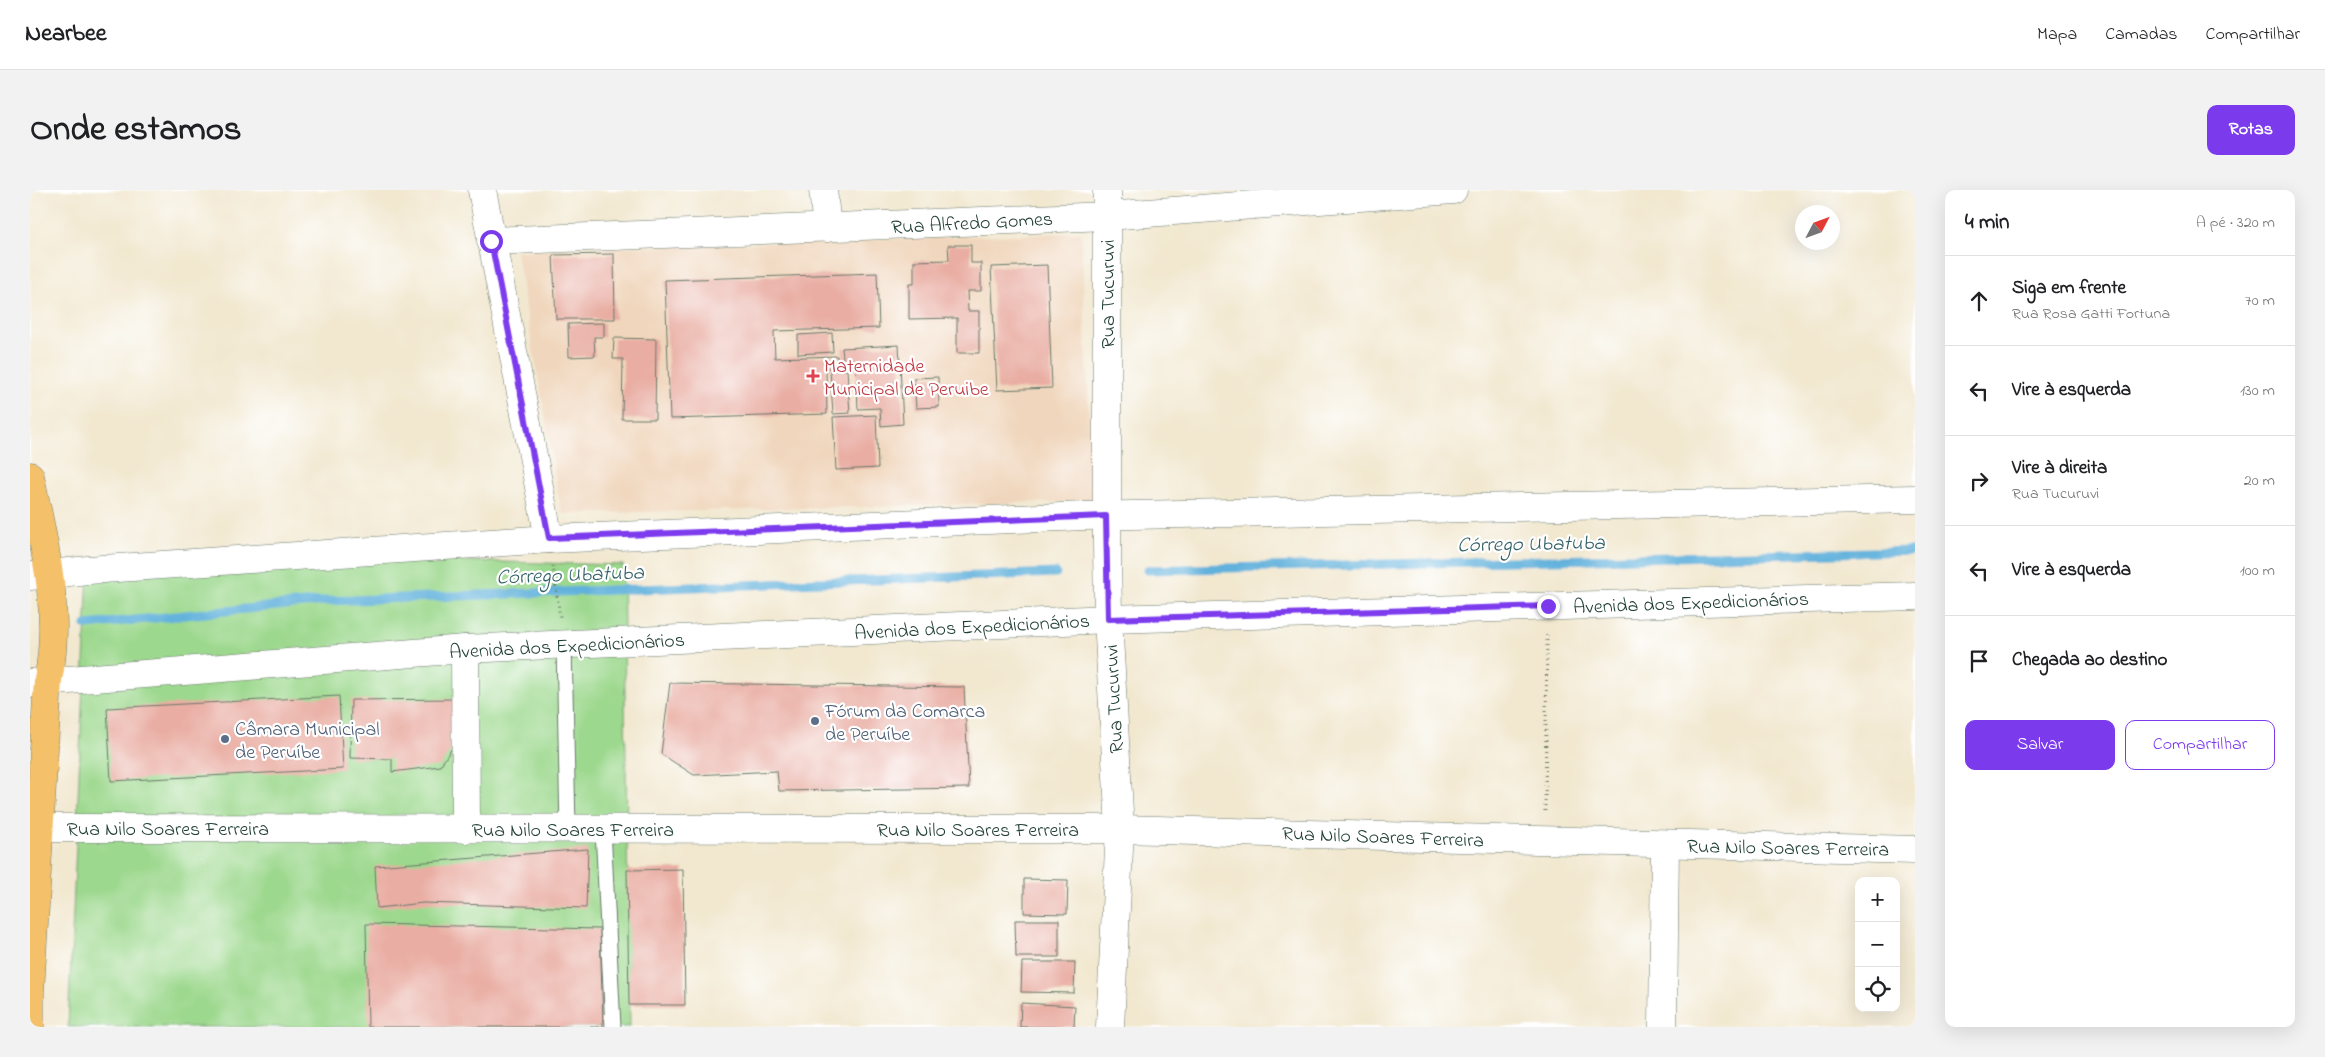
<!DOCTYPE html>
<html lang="pt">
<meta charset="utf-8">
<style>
:root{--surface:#fff;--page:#f2f2f2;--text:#202124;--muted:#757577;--line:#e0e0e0;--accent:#7c3aed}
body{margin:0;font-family:"Indie Flower",sans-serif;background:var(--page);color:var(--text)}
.controls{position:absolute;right:15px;bottom:15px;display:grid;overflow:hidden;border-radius:10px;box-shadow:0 5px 20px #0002}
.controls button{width:45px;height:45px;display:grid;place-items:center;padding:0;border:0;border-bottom:1px solid var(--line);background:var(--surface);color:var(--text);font:25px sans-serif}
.compass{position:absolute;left:1765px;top:15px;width:45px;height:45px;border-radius:50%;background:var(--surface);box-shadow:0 5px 20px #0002;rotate:49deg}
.stop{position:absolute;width:15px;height:15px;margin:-11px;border:4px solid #7c3aed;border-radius:50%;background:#fff}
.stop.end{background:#7c3aed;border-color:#fff;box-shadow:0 1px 5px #0008}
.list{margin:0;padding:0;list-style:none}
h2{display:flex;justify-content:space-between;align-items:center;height:65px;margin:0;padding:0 20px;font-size:21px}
h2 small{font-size:16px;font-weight:400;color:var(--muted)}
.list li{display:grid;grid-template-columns:32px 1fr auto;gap:15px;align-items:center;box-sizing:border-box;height:90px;padding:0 20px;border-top:1px solid var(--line)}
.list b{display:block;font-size:19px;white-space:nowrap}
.list p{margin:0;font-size:16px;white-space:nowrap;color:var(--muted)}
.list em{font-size:16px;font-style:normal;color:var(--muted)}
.actions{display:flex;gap:10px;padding:15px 20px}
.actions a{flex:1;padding:11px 0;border:1px solid var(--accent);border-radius:10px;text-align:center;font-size:18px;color:var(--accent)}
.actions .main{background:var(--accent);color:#fff}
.icon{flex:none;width:28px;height:28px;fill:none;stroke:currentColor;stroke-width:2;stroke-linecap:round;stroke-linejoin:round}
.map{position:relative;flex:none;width:1885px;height:837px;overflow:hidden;border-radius:10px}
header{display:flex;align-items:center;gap:30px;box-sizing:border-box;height:70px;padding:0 25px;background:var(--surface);border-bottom:1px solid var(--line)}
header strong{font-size:24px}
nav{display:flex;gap:28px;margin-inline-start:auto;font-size:18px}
.intro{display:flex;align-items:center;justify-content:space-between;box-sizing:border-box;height:120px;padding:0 30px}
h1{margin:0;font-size:35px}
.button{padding:12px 22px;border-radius:10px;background:var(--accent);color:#fff;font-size:18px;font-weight:700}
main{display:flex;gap:30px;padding:0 30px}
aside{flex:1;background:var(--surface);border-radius:10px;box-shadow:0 5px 20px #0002}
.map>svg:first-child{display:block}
.built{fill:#f0d6bc}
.green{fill:#9cd88d;stroke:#5e8a60}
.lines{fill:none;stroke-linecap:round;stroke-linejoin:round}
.stream{stroke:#61b1dc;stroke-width:9}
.building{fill:#e9ada3}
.lane-casing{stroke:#69796b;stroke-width:17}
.street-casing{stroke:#69796b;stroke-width:29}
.primary-casing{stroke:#69796b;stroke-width:29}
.path{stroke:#69796b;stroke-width:3;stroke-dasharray:1 4;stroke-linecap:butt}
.lane{stroke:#fff;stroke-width:15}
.street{stroke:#fff;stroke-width:28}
.primary{stroke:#f4c16a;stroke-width:28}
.route{stroke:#7c3aed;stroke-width:6}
.health-dot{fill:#e0444e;stroke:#fff;stroke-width:2}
.service-dot{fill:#5c6f8a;stroke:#fff;stroke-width:2}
.labels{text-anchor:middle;stroke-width:4.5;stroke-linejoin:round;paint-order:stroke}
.street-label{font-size:20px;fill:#1f3d34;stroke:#fff}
.health-label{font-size:20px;fill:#be3a42;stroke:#fff;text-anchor:start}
.service-label{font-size:20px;fill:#4e5e75;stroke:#fff;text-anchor:start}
.water-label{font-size:21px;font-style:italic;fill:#336066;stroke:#fff}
</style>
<header>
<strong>Nearbee</strong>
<nav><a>Mapa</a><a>Camadas</a><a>Compartilhar</a></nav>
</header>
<div class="intro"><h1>Onde estamos</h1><a class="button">Rotas</a></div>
<main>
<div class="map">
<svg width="1885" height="837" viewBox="0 0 1885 837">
<rect width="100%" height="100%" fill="#fff"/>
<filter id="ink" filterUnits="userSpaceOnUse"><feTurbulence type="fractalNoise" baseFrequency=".02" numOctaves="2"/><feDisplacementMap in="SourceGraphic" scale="10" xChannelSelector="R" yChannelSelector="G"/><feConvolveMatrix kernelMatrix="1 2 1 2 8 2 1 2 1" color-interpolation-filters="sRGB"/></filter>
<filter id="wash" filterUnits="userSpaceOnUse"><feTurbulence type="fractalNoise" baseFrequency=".0096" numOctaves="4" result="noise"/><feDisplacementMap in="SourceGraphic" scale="20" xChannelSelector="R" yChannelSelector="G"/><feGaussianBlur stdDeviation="1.12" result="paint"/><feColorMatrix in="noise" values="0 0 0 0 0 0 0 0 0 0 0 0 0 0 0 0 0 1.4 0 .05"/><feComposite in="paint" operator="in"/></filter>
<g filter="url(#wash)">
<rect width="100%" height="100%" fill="#f2e8d0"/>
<path class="built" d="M1051,43l12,268 -531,13 -46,-263z"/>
<path class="green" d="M350,369l243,6 7,462h-562l20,-457z"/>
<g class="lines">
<g class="stream">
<path d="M1118,380l767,-19"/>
<path d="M56,435l239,-24 731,-28"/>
</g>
</g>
<g id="blocks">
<g class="building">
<path d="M918,55h23v18h10v28h-14l1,20h11v42h-22v-35l-48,1v-35h5v-23l35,-1z"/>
<path d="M584,64l1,65h-59l-3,-64z"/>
<path d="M1017,75l5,123 -55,2 -6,-123z"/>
<path d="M847,83l2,55 -105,3 1,27 62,-2v12h-11l1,46 -157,5 -5,-139z"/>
<path d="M574,133v14h-10l1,19 -26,1 -1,-33z"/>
<path d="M802,143l1,19 -35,2v-19z"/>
<path d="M584,148l42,1 -1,80h-33l1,-60h-10z"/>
<path d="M869,155l4,79 -22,2 -1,-18 -22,1 -2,-44 -12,1 -2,-18z"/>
<path d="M800,180h17l3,43 -17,1z"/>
<path d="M908,187l1,30 -23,1 -2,-30z"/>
<path d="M846,225l2,53 -42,2 -3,-53z"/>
<path d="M640,493l294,4 5,101 -190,3 -2,-20 -83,4 -33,-21z"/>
<path d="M309,506l4,73 -232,12 -4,-73z"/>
<path d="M425,509l4,39 -19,28 -48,6v-13l-42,-1 1,-58z"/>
<path d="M558,659l-2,59 -163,-5 -46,5 -2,-42z"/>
<path d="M653,679l2,136h-56l-2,-135z"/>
<path d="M994,689l44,1 -1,34 -43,-1z"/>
<path d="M985,730h44v37h-43z"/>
<path d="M336,734l234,5 3,98h-235z"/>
<path d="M992,772h53l-1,31 -53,-1z"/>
<path d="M991,813l54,3 -1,21h-54z"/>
</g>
</g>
</g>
<g filter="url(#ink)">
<use href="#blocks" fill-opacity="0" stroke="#69796b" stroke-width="1"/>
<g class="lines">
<g class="lane-casing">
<g id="lane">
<path d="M534,455l4,183"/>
<path d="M573,639l10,198"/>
</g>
</g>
<g class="street-casing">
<g id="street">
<path d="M452,0l67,349"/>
<path d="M793,0l4,38"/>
<path d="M1077,0v352l1,77 12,210 -10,198"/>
<path d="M461,51l616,-25 346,-26"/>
<path d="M0,386l58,-6 461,-31 535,-23 831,-17"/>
<path d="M435,459l1,180"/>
<path d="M0,493l435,-34 643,-30 807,-23"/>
<path d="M10,638l1080,1 795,21"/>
<path d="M1633,837l2,-183"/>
</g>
</g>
<g class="primary-casing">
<path id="primary" d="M0,286c14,68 32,135 18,204l-18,312v35"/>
</g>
<g class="path">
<path d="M523,376l7,51"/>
<path d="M1515,621l2,-176"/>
</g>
<use href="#lane" class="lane"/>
<use href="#street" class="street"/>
<use href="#primary" class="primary"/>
</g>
</g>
<g class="lines" filter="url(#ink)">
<path class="route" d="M461,51l58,297 557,-22 2,103 440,-13"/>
</g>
<path class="health-dot" d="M780.5 178.5h5v5h5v5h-5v5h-5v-5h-5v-5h5z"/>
<g class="service-dot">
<circle cx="785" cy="531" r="5"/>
<circle cx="195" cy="549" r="5"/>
</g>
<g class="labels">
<g class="street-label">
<text transform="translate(942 32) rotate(-3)" y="7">Rua Alfredo Gomes</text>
<text transform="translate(1077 104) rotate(-90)" y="7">Rua Tucuruvi</text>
<text transform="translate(1661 412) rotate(-2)" y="7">Avenida dos Expedicionários</text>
<text transform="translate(942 436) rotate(-3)" y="7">Avenida dos Expedicionários</text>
<text transform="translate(537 455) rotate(-3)" y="7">Avenida dos Expedicionários</text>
<text transform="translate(1083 509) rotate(-93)" y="7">Rua Tucuruvi</text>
<text x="138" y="645">Rua Nilo Soares Ferreira</text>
<text x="543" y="646">Rua Nilo Soares Ferreira</text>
<text x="948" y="646">Rua Nilo Soares Ferreira</text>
<text transform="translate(1353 646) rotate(2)" y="7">Rua Nilo Soares Ferreira</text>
<text transform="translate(1758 657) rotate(1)" y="7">Rua Nilo Soares Ferreira</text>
</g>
<g class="health-label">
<text x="794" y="182">Maternidade<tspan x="794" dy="23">Municipal de Peruibe</tspan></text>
</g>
<g class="service-label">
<text x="795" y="527">Fórum da Comarca<tspan x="795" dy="23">de Peruíbe</tspan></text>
<text x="205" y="545">Câmara Municipal<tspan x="205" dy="23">de Peruíbe</tspan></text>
</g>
<g class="water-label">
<text transform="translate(1501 353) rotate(-1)" y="7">Córrego Ubatuba</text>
<text transform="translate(540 384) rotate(-2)" y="7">Córrego Ubatuba</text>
</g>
</g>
</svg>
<div class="controls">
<button>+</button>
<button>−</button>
<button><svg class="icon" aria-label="locate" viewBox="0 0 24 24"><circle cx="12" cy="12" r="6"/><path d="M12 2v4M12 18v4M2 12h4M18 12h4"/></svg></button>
</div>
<svg class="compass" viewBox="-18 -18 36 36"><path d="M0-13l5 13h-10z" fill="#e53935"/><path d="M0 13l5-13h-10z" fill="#757577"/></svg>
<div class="stop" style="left:461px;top:51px"></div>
<div class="stop end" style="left:1518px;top:416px"></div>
</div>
<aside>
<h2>4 min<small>A pé · 320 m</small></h2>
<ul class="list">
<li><svg class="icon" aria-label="ahead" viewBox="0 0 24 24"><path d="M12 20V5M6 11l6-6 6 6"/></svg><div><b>Siga em frente</b><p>Rua Rosa Gatti Fortuna</p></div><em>70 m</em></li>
<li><svg class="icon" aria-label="left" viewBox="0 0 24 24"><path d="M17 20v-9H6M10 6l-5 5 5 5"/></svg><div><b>Vire à esquerda</b></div><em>130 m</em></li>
<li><svg class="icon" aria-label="right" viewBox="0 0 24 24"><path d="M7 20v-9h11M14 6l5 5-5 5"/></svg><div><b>Vire à direita</b><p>Rua Tucuruvi</p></div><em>20 m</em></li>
<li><svg class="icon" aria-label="left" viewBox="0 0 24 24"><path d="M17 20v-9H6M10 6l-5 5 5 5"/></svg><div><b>Vire à esquerda</b></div><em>100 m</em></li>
<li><svg class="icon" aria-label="arrive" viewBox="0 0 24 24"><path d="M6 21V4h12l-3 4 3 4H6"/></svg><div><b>Chegada ao destino</b></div></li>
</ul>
<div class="actions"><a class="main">Salvar</a><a>Compartilhar</a></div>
</aside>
</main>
